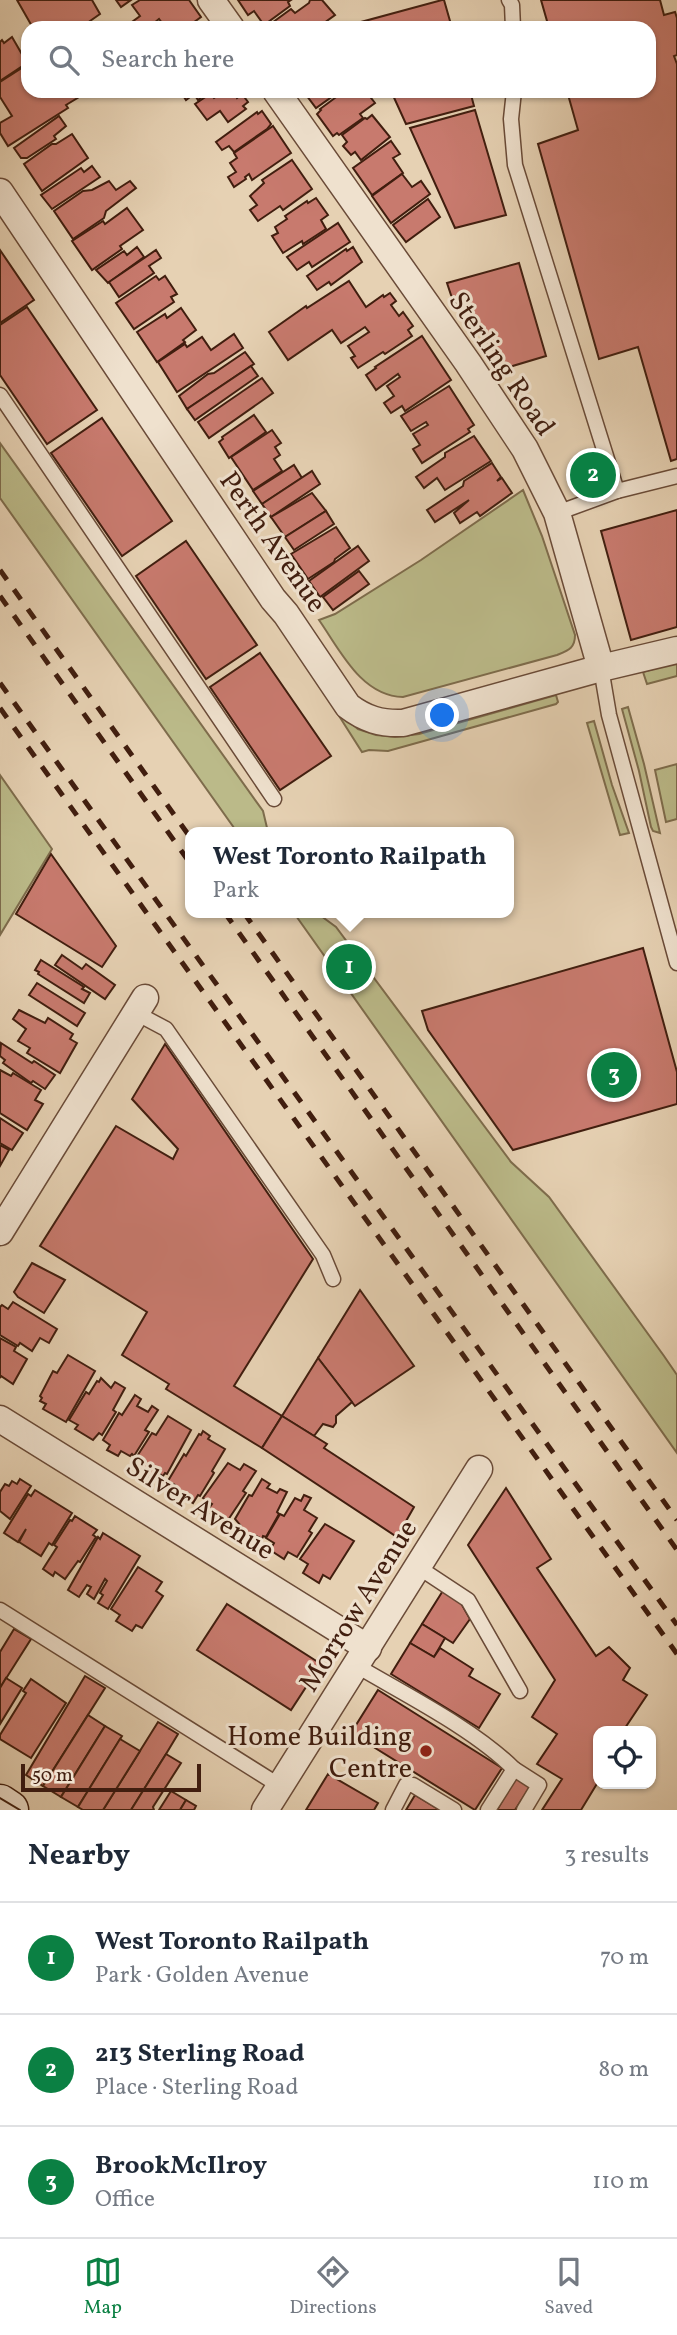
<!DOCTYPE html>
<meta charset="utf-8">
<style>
:root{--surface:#fff;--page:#f6f6f7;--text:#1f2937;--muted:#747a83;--line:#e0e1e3;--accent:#0b8043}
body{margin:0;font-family:Vollkorn,serif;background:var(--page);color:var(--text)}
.controls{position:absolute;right:21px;bottom:21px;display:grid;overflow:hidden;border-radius:14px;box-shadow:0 2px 5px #0004}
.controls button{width:63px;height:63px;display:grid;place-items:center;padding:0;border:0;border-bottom:2px solid var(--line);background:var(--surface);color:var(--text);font:35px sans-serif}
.scale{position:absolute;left:21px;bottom:18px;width:180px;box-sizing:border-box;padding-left:7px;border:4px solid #411e0f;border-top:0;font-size:19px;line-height:24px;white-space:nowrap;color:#411e0f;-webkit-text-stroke:5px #efe1ce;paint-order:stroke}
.you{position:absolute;left:443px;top:716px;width:24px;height:24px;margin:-18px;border:5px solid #fff;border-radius:50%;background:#1a73e8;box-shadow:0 0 0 10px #1a73e833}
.badge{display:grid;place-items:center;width:46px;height:46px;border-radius:50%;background:var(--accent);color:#fff;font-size:23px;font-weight:700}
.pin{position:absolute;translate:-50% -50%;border:4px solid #fff;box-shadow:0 2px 7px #0006}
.popup{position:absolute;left:185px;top:827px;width:329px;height:91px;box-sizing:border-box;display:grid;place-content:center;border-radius:14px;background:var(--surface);filter:drop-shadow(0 2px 5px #0005);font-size:23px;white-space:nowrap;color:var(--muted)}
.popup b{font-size:26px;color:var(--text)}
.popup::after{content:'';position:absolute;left:50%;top:100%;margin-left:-14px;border:14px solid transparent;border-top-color:var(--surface)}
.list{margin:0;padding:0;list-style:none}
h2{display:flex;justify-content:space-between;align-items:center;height:91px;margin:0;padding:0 28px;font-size:30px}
h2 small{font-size:23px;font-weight:400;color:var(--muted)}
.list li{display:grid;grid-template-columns:46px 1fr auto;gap:21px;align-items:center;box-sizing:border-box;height:112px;padding:0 28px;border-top:2px solid var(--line)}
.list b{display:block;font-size:26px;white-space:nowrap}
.list p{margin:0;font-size:23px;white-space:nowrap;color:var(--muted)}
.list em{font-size:23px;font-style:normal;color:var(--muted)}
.icon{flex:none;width:38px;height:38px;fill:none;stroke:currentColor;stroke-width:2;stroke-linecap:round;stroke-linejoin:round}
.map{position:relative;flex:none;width:677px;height:1810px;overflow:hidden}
.search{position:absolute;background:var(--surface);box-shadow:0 2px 5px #0004;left:21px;right:21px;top:21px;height:77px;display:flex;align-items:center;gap:18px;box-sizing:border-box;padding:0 24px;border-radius:21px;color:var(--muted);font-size:26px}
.sheet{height:427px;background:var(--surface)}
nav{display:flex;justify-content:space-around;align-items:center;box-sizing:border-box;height:98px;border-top:2px solid var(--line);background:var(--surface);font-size:19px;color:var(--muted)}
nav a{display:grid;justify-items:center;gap:4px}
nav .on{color:var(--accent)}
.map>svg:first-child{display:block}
.green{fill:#bbba89;stroke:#7e6c4c;stroke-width:2}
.building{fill:#c87a6e;stroke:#411e0f;stroke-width:2}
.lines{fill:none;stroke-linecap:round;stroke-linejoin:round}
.lane-casing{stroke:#6a4b38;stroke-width:17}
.street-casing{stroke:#6a4b38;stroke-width:29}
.secondary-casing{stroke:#411e0f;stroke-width:41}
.lane{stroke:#efe1ce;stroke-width:14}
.street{stroke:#efe1ce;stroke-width:26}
.secondary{stroke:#efe1ce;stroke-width:38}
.tram{stroke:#411e0f;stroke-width:2}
.rail{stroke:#411e0f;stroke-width:5;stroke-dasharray:12 12;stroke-linecap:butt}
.poi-dot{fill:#8f2418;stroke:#efe1ce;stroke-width:2.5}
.labels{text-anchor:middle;stroke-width:6;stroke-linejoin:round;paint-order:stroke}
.street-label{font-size:28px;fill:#411e0f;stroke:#efe1ce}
.poi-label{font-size:28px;fill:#411e0f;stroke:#efe1ce;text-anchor:end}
</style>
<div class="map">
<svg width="677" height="1810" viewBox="0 0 677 1810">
<rect width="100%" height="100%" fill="#e6d1b3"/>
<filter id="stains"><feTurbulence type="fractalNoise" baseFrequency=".00286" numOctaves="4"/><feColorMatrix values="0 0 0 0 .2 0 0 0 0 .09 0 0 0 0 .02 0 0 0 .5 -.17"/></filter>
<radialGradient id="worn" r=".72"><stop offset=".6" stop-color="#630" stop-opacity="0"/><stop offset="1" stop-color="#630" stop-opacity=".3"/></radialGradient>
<g class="green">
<path d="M0,443l263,368 5,21h-31l-237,-334z"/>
<path d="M523,490l19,46 33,99c0,13 -6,15 -18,20l-154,42c-42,-1 -63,-47 -84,-77l16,-6 86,-54z"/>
<path d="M677,662v14l-30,8 -4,-12z"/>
<path d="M556,695l2,7 -2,2 -168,47 -19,-1 -7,2 -28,-44 24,21 18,6 19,2 24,-3z"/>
<path d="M628,707l16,57 16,69 -7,-2 -2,-4 -12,-56 -17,-62z"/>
<path d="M594,721l18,64 17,48 -9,2 -33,-112z"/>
<path d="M677,764v55l-11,3 -11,-52z"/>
<path d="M0,775l52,74 -52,86z"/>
<path d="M294,913h23l19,14 175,235 38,35 115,159 13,19v78z"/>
</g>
<g class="building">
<path d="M17,0h75l8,14 -20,14h-47z"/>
<path d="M116,0h15l-10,7z"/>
<path d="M140,0h49l12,17 -15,11h-31l7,-5 -3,-4 -11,9h-15l-1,-6 8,-6 -8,-11z"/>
<path d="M238,0h53l-3,2 2,4 -26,19 -10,-14 -6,4z"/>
<path d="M310,0h12l13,15 -18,13h-52l26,-19 4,4 14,-10z"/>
<path d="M442,0h2l8,28h-88l-3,-6z"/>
<path d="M541,0h119l4,15 11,-3 2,6v37l-3,1 3,8v395l-6,2 -33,-114 -39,12 -61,-215 40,-14 -11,-39h82v-63h-100z"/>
<path d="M12,37l15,26 -27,18v-39l2,-2 2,3z"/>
<path d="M28,64v27h61l-23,14 2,3 -60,38 -8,-13v-10l12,-7 -12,-19v-15z"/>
<path d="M180,91h30l-12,9 -4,-6 -8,6z"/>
<path d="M224,91h9l4,7 5,-4 6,8 -5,4 3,3 -18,13 -8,-11 -13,9 -12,-16 15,-10 4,4z"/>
<path d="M306,91h34l-24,17 -12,-16z"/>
<path d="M352,91h17l-1,3 7,9 -15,11 3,4 -24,17 -2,-2 -4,3 -16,-22 4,-4 -1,-1 23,-17 3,3z"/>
<path d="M391,91h79l4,15 -68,18z"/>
<path d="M475,110l31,105 -51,13 -45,-100z"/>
<path d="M262,111l9,13 -4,5 -33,23 -5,-6 -7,4 -6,-8 41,-30 1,2z"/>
<path d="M372,115l18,22 -29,23 -6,-8 -4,3 -8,-9 4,-4 -5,-7 23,-17 2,1z"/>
<path d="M59,116l7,10 -12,10 2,3 -29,19h-6l-7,-10z"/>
<path d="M273,126l18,27 -39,27 -3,-6 -4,3 1,2 -12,8 -6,-10 8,-5 -6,-9 7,-5 -3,-5z"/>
<path d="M72,134l16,24 -46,33 -18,-27 28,-20h4z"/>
<path d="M391,141l9,13 -7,4 10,15 -31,22 -19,-27z"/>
<path d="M292,160l20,29 -29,21 -3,-4 -22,15 -8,-11 7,-5 -7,-9 14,-13 -2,-3z"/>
<path d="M92,166l8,11 -48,32 -11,-14 40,-27 3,4z"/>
<path d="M402,174l10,13 9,-6 9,13 -39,29 -19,-27z"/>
<path d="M109,181l7,9 14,-9 6,7 -30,23 -2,7 -31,21 -19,-28 29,-20 9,-1z"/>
<path d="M316,198l12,17 -7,5 5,9 -23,15 -1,-3 -19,12 -11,-17 6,-3 -3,-6 12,-8 -2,-3 22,-15 1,2z"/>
<path d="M428,199l12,18 -34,25 -13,-17z"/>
<path d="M127,208l16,22 -23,16 2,3 -30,21 -20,-29 31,-20 2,3z"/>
<path d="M338,223l12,19 -38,25 -3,-5 -12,8 -10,-13z"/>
<path d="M137,247l7,10 -36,26 -12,-13 28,-19 3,4z"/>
<path d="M353,247l9,15 -31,23 -2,-3 -12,8 -10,-14 39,-27 1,2z"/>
<path d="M0,250l34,50 -34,23z"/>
<path d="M156,250l5,8 -12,8 5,7 -35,24 -10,-15z"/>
<path d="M519,263l27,93 -40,12 -55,-73 -4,-12z"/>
<path d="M156,276l3,4 6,-4 12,18 -6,3 3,5 -40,27 -18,-26z"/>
<path d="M349,281l17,26 17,-12 1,2 6,-4 6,8 -5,4 8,11 4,-4 10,14 -5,4 4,6 -27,18 -2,-2 -25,16 -7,-10 4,-2 -7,-10 21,-14 -4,-5 -24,16 -9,-13 -44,30 -19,-28 37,-26 1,2z"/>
<path d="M27,307l70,103 -50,34 -47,-69v-50z"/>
<path d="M181,308l15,22 -13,10 2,2 -28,20 -20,-30 28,-18 2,4z"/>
<path d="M234,334l9,14 -66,44 -19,-30 27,-18 2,3 15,-10 9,13z"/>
<path d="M422,336l29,44 -46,31 -3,-5 -11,7 -7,-10 10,-7 -7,-10 13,-9 -2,-3 -22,16 -10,-15 10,-7 -1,-1z"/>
<path d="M245,352l9,12 -67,45 -8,-13 29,-22 6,-1z"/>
<path d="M251,366l7,10 -63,44 -8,-11z"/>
<path d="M262,378l11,15 -64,45 -11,-16z"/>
<path d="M449,386l25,39 -6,4 2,3 -48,31 -9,-14 7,-4 -7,-11 15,-9 -2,-3 -15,9 -10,-15z"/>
<path d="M254,415l12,17 -37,26 -10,-16 4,-3 -1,-2z"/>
<path d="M102,418l70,103 -50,35 -71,-103z"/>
<path d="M272,430l9,13 -6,4 5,8 -6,4 8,12 -29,19 -22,-33z"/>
<path d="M474,436l17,25 -46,29 -8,-12 -13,10 -8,-11 29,-20v-4z"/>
<path d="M492,463l9,14 -4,4 5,-3 10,15 -32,23 -3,-4 -17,11 -6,-10 15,-13 -34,22 -8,-12 36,-24 1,-5z"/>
<path d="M294,465l8,13 -40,26 -9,-13z"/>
<path d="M312,471l8,13 -49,33 -9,-13z"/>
<path d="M312,493l14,18 -41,26 -14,-20z"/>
<path d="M677,510v117l-46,13 -30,-109z"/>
<path d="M326,511l8,13 -40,26 -9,-13z"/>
<path d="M336,527l14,21 -15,11 -1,3 -26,17 -17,-25z"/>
<path d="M186,541l71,104 -51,34 -70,-103z"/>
<path d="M358,546l11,15 -49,36 -11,-16z"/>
<path d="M359,571l10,13 -36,26 -10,-13z"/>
<path d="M260,653l71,103 -51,34 -70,-103z"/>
<path d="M51,854l65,92 -14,21 -86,-53z"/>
<path d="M643,948l34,124v32l-164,46 -85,-120 -6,-19z"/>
<path d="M62,955l20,14 4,-5 29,21 -10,14 -50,-34z"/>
<path d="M41,960l43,27 -2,2 8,4 -6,10 -46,-29 1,-2 -4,-2z"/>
<path d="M37,983l48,30 -8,13 -48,-31z"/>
<path d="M19,1010l26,13 3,-5 25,16 -3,5 7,4 -17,30 -33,-20 3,-5 -12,-7 8,-12 -13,-10z"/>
<path d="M1,1043l31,20 2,-2 21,14 -10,14 -12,-8 -2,2 -28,-20 2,-3 -5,-4z"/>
<path d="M165,1044l148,215 -79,127 48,30 -20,32 -96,-59 3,-5 -47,-29 25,-43 -107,-66 76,-120 57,33 5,-10 -46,-50z"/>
<path d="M0,1070l11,6 2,-3 28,17 -6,10 8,4 -16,26 -27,-17z"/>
<path d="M0,1118l23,15 -11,17 -12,-7z"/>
<path d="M0,1145l9,5 -9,16z"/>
<path d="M32,1263l33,17 -21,33 -26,-16 -4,-5z"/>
<path d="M360,1290l54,76 -59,40 -37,-48z"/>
<path d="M13,1302l44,27 -8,14 -9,-5 -8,13 -12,-8 -2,3 -18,-11v-28l2,-2 6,4z"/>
<path d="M0,1338l16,9 -2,4 13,8 -14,25 -12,-8 -1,2z"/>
<path d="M68,1355l27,16 -29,51 -23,-13 3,-5 -6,-3 2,-3 -2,-2 13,-25 4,2z"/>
<path d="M318,1358l34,44 -16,14v7l-3,4 -10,-3 -9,12 -32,-20z"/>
<path d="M101,1378l10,10 4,-6 10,6 -12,22 3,2 -14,23 -3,-2 -6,7 -18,-11 3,-4 -9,-5 17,-28 3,2 8,-13 2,1z"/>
<path d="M135,1395l6,4 -4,7 11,6 4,-6 6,4 -13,20 4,2 -15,24 -2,-2 -2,2 -9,-5 -3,5 -11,-6 3,-5 -7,-5 16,-27 3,2z"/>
<path d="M168,1416l23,14 -24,44 -2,-1 -2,3 -5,-3 -4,7 -16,-10 3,-6 -7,-3 18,-28 4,2z"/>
<path d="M282,1416l45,28 -3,4 90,59 -17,30 -135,-89z"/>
<path d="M203,1431l7,5 -2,3 17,10 -13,22 2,2 -14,23 -2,-1 -5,8 -20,-13 2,-5 -7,-4 16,-27 2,2 13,-22 2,1z"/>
<path d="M228,1463l12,7 4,-6 12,7 -13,20 3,2 -20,30 -19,-12 5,-7 -9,-6z"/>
<path d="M20,1479l11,7 -21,33 -10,-8v-19l5,-8 4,2 3,-5 5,3z"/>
<path d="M262,1479l8,5 -3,4 10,5 3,-4 7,3 -10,20 2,2 -13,23 -3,-1 -1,3 -6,-3 -3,4 -15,-9 3,-5 -6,-7 14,-24 3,1z"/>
<path d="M506,1488l45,71 -14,9 59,88 13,-9 21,21 -7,12 24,15 -24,36h-25v51l-17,28h-39l20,-31 -25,-15 20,-30 -25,-17 23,-37 -87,-135z"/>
<path d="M35,1490l37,23 -20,32 -3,-2 -8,13 -22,-14 7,-13 -8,13 -14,-9 24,-39 3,2z"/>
<path d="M304,1495l7,3 -7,12 13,8 -8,13 3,2 -15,24 -9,-5 -4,7 -14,-9 4,-7 -8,-5 14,-24 4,2 11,-18 6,3z"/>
<path d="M75,1516l22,14 -4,5 3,2 -16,25 -2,-1 -13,18 -10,-7 -2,4 -10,-7 14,-22 -3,-2 16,-25 2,1z"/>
<path d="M325,1524l29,17 -24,38 -7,-4 -4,8 -16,-10 5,-9 -8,-5z"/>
<path d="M103,1533l37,23 -32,53 -10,-6 5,-8 -3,-2 7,-12 -2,-2 -11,20 -7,-5 4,-7 -4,-2 -8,12 -11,-7 30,-53 2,2z"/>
<path d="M138,1567l24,15 -6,9 7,5 -21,32 -6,-3 -4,6 -16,-10 4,-6 -9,-6z"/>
<path d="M444,1589l13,7 13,23 -17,24 -31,-19z"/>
<path d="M227,1604l94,60 -30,46 -94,-60z"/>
<path d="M422,1624l23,14 -11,19 -24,-14z"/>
<path d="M14,1629l17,10 -31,49v-36z"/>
<path d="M410,1643l24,14 6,-9 33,21 -4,7 31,18 -21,34 -88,-54z"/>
<path d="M85,1676l20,12 -62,98 -17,-11z"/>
<path d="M6,1678l16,10 -22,36v-36z"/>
<path d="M31,1679l35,24 -35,55 -31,-19v-4l26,-42 -3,-2z"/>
<path d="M378,1690l124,78 -27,42 -124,-77z"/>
<path d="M88,1715l17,11 -44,71 -18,-11z"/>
<path d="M158,1722l20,12 -12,20 -35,56h-28z"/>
<path d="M105,1726l17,10 -44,71 -17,-10z"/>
<path d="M120,1739l20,12 -37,59h-20l-5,-3z"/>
<path d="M166,1754l15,9 -28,44 1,3h-23z"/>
<path d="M328,1774l50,29 -4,7h-68z"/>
<path d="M515,1778l15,9 -15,23h-18z"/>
<path d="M171,1791l15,9 -6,10h-21z"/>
<path d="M415,1795l25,15h-34z"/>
<path d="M186,1800l10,6 -2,4h-14z"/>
</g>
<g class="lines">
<g class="lane-casing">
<g id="lane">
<path d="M509,0l3,5 1,23"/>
<path d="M514,91l-3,28 4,46 102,326"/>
<path d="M0,395l274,404"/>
<path d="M557,513l60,-22 60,-15"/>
<path d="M601,668l8,47 68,248"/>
<path d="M136,1013l30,16 157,226 10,24"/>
<path d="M418,1567l50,33 52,91"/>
<path d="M0,1610l280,176"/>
<path d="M357,1666c49,29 117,63 157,103"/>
<path d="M393,1810l13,-25h7l41,25"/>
<path d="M488,1810l26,-41 25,16 -15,25"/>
</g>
</g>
<g class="street-casing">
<g id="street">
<path d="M211,0l20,28"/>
<path d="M276,91l192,272 57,86 32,64 44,155"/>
<path d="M0,192l273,407 13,15 62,92c17,13 33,18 55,17l198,-55 76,-18"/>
<path d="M0,1232l145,-234"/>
<path d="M0,1419l368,229"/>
<path d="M265,1810l214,-341"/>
</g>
</g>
<g class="secondary-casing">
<path id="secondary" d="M0,1804l9,6"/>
</g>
<use href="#lane" class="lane"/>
<use href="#street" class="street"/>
<use href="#secondary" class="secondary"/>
<path class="tram" d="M0,1798l20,12"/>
<g class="rail">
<path d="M0,570l190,267"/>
<path d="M0,596l190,267"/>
<path d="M0,683l677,942"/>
<path d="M0,708l677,946"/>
<path d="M225,913l452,637"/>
<path d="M244,913l433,607"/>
</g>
</g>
<circle class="poi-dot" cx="426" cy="1751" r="7"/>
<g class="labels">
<g class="street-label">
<text transform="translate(503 363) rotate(56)" y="10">Sterling Road</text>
<text transform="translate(274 541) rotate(55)" y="10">Perth Avenue</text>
<text transform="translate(201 1507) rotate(32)" y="10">Silver Avenue</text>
<text transform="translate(357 1605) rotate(-58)" y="10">Morrow Avenue</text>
</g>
<g class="poi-label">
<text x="412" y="1745">Home Building<tspan x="412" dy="32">Centre</tspan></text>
</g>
</g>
<rect width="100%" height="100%" filter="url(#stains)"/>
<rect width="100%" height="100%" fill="url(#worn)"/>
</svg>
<div class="controls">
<button><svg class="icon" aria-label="locate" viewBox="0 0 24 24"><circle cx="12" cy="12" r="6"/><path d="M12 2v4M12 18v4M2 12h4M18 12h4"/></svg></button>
</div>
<div class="scale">50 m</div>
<div class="you"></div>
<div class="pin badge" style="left:349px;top:967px">1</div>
<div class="popup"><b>West Toronto Railpath</b>Park</div>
<div class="pin badge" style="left:593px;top:475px">2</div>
<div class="pin badge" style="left:614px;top:1075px">3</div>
<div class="search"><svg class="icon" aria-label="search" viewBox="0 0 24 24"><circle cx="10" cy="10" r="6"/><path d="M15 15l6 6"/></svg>Search here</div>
</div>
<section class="sheet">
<h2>Nearby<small>3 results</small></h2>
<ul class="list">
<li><span class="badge">1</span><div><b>West Toronto Railpath</b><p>Park · Golden Avenue</p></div><em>70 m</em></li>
<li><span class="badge">2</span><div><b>213 Sterling Road</b><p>Place · Sterling Road</p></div><em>80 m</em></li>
<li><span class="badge">3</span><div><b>BrookMcIlroy</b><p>Office</p></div><em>110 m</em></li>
</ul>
</section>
<nav>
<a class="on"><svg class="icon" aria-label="map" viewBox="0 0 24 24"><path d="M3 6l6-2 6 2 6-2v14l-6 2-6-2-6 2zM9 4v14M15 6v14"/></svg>Map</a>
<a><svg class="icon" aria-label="directions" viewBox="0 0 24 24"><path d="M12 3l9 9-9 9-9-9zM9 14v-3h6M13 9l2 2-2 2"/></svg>Directions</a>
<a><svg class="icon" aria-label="saved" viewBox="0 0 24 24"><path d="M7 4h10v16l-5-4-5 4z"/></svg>Saved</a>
</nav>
